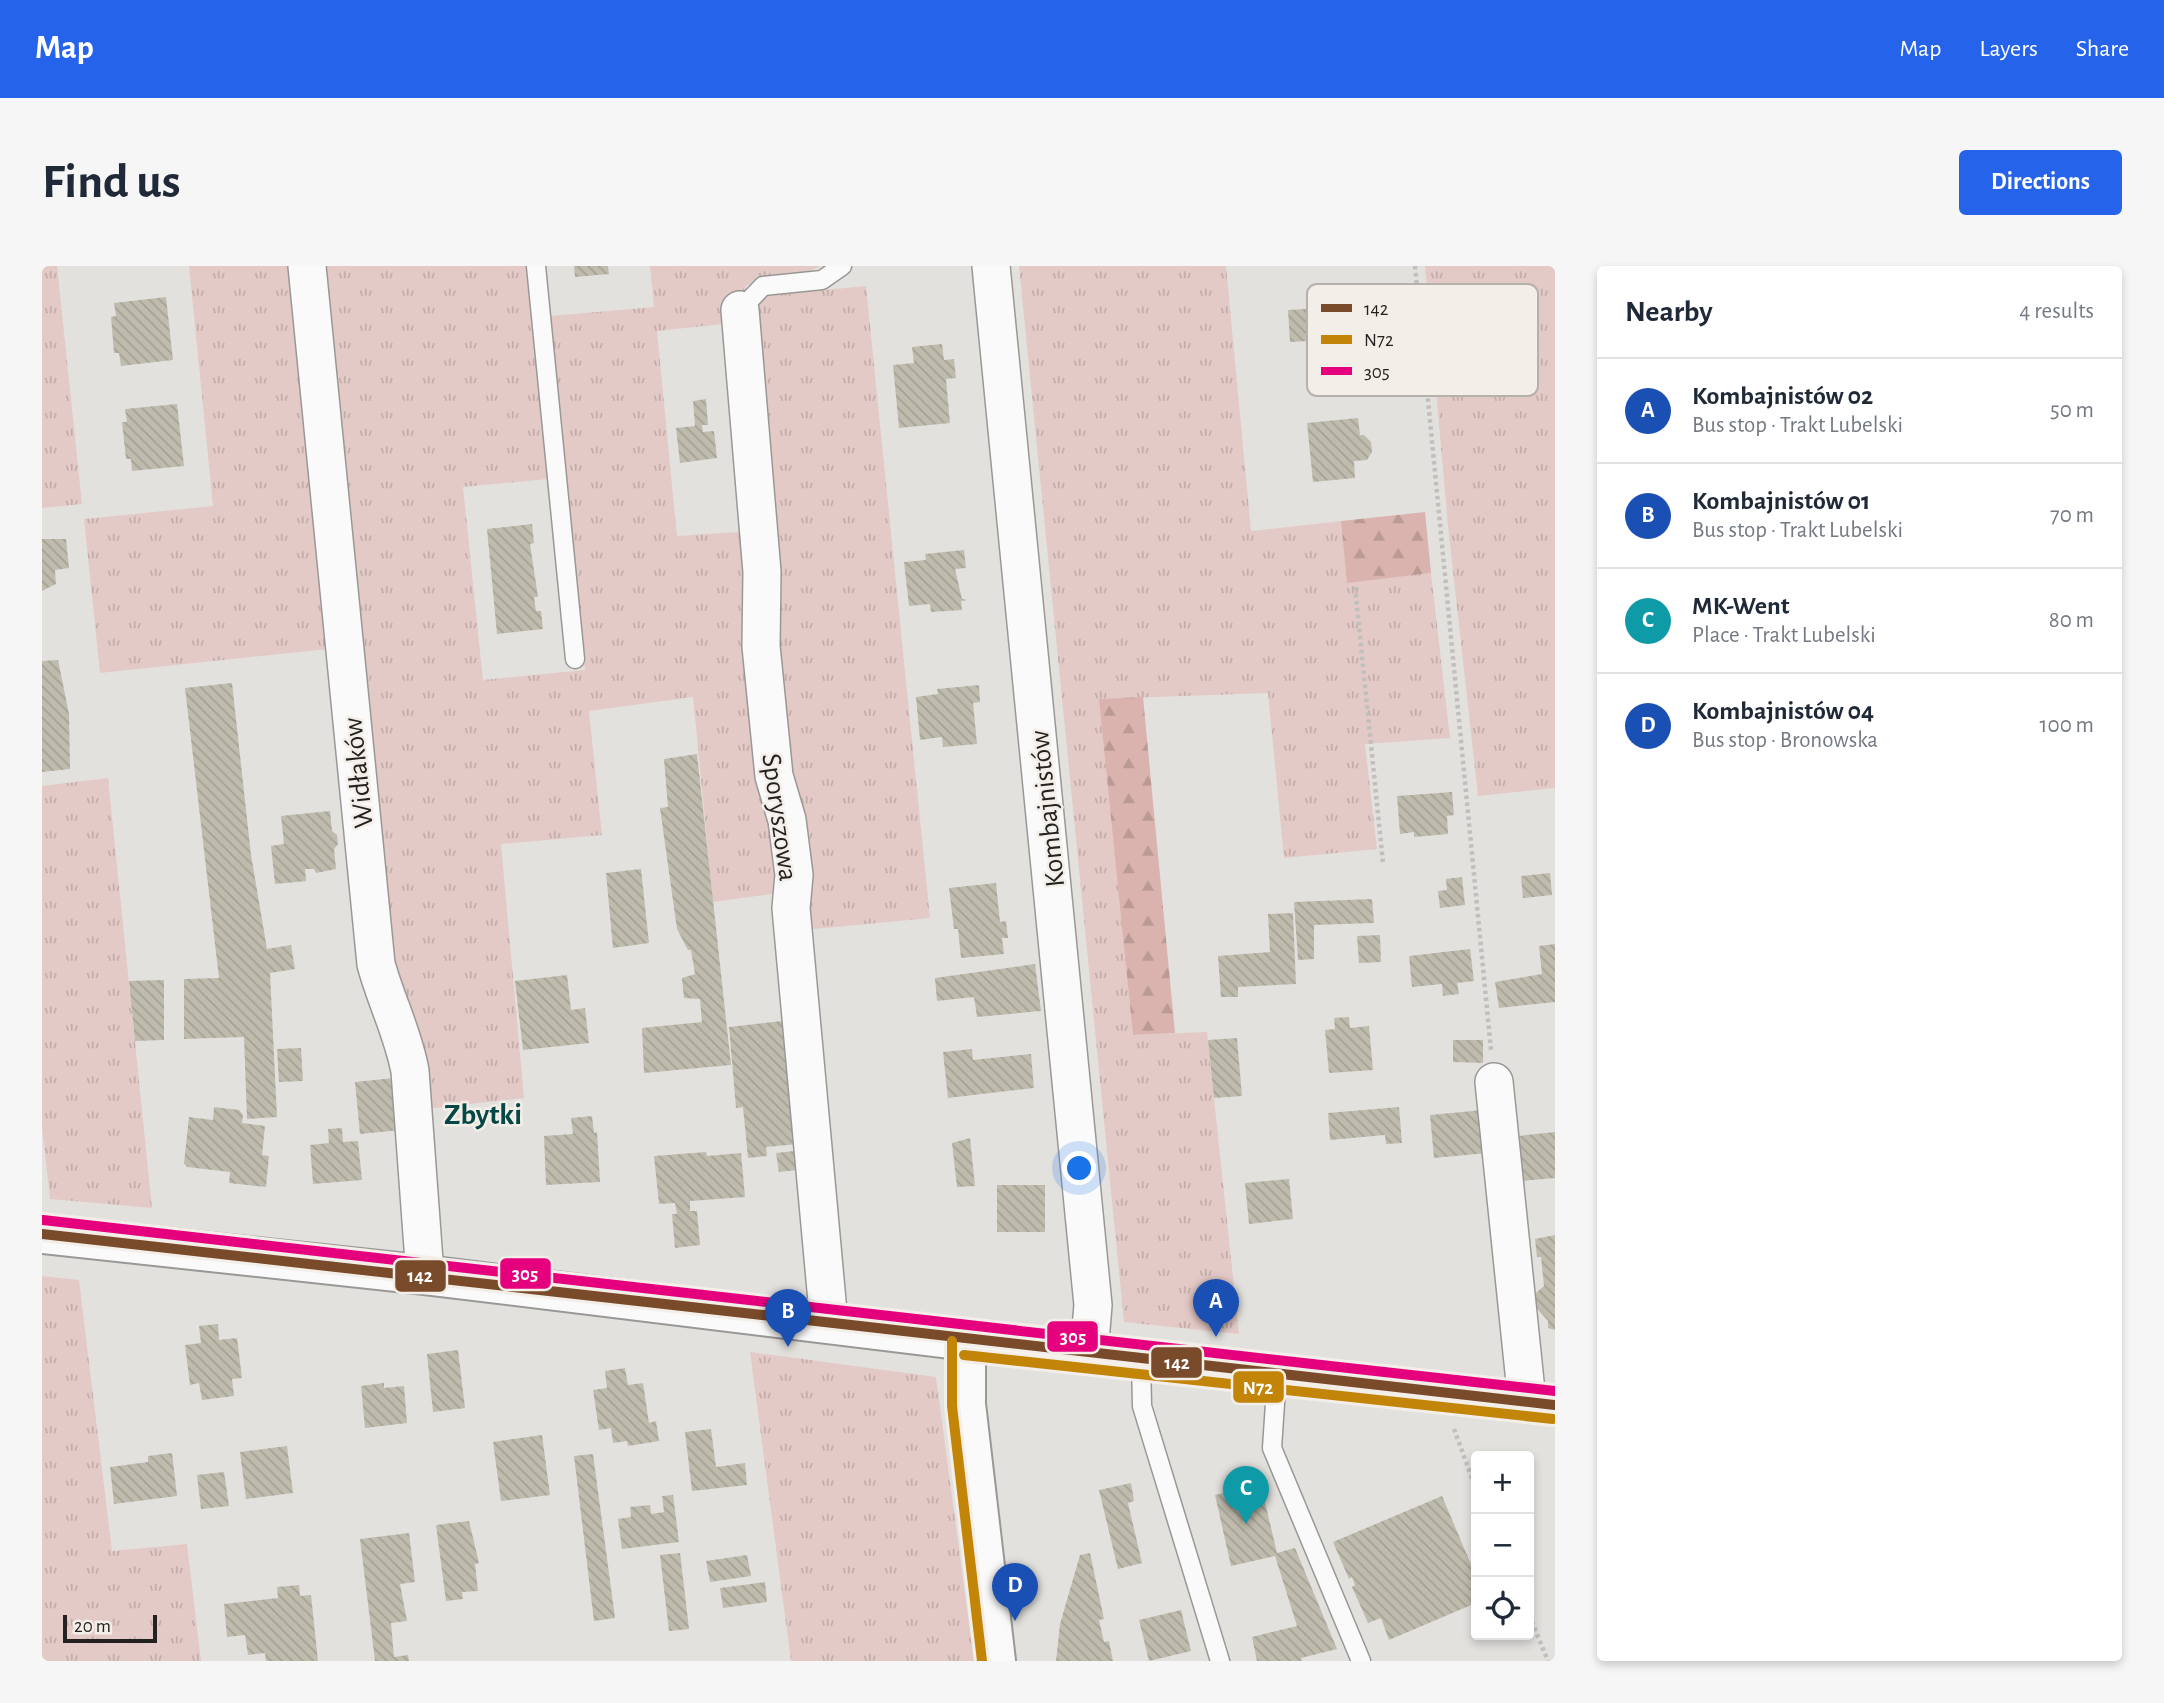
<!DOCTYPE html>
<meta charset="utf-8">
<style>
:root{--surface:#fff;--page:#f6f6f7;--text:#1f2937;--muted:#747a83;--line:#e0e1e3;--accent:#2563eb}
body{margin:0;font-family:"Alegreya Sans",sans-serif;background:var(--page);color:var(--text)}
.controls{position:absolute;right:21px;bottom:21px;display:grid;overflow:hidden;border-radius:7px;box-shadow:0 4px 10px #0003}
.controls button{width:63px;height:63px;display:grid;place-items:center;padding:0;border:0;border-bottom:2px solid var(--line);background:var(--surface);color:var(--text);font:35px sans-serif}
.scale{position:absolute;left:21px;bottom:18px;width:94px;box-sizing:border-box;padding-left:7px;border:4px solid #242220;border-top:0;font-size:19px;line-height:24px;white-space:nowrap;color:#242220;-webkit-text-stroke:5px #f3eee8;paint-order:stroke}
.you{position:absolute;left:1038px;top:903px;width:24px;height:24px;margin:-18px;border:5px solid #fff;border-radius:50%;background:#1a73e8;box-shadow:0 0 0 10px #1a73e833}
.badge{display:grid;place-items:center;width:46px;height:46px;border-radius:50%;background:var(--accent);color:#fff;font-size:23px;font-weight:700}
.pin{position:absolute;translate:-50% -58px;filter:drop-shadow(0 2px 4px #0008)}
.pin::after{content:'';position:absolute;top:37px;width:24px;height:21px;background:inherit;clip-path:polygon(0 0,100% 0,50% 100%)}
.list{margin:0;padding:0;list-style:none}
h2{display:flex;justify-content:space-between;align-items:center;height:91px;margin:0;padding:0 28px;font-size:30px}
h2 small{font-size:23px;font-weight:400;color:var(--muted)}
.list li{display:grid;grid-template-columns:46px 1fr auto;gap:21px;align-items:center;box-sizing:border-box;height:105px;padding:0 28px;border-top:2px solid var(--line)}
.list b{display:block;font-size:26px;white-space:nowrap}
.list p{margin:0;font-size:23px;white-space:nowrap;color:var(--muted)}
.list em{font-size:23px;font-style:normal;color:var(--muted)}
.icon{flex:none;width:38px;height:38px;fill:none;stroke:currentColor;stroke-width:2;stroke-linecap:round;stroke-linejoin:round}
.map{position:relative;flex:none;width:1513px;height:1395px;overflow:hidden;border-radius:7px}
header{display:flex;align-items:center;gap:42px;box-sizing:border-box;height:98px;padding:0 35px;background:var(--accent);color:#fff}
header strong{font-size:33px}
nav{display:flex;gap:38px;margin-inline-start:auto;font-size:24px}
.intro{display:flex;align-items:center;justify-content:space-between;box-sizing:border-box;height:168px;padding:0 42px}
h1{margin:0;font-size:49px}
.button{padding:18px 32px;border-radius:7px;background:var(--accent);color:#fff;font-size:24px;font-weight:700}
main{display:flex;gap:42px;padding:0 42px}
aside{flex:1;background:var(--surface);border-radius:7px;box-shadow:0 4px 10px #0003}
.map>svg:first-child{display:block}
.grass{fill:url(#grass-tufts)}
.forest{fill:url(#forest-firs)}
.building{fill:url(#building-back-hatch)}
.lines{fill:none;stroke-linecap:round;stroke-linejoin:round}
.service-casing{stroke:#9a9896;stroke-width:21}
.minor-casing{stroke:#9a9896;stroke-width:40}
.tertiary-casing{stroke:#9a9896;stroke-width:42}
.path{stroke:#c0bfbd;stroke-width:4.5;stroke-dasharray:3.5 3.5;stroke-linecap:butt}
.service{stroke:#fbfafa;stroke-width:18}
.minor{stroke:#fbfafa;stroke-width:37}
.tertiary{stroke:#fbfafa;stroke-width:38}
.bus-1-casing{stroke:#f3eee8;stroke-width:16}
.bus-2-casing{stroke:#f3eee8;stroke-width:16}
.bus-3-casing{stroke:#f3eee8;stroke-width:16}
.bus-1{stroke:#7a4b2a;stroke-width:10}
.bus-2{stroke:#c28508;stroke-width:10}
.bus-3{stroke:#e5007d;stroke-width:10}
.labels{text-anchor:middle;stroke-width:5;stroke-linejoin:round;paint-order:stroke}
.street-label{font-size:28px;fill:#242220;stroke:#f3eee8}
.neighbourhood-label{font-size:30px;font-weight:bold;fill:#044745;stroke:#f3eee8}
.key{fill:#f3eee8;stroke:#b5b1ac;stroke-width:2}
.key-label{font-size:19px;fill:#242220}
.line-badge{stroke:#f3eee8;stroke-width:2.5}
.badge-label{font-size:19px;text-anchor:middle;font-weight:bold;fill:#fff}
</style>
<header>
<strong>Map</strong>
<nav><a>Map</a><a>Layers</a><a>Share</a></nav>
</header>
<div class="intro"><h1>Find us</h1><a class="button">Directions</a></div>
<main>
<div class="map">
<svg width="1513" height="1395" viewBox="0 0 1513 1395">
<defs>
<pattern id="grass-tufts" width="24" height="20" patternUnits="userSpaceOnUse" patternTransform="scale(1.75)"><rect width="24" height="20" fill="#e4cac6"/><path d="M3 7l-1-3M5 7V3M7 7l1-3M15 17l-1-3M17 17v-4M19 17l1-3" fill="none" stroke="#c3adaa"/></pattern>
<pattern id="forest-firs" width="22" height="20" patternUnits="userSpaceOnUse" patternTransform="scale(1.75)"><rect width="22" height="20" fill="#dab3ae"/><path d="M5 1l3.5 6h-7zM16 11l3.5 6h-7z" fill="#bb9a95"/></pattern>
<pattern id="building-back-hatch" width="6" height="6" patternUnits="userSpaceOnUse" patternTransform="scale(1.75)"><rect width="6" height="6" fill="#bfbcae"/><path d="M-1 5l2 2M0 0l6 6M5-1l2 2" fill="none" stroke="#a4a195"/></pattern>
</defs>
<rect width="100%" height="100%" fill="#e3e1de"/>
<g class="grass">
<path d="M0,0h15l25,238 -40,4z"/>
<path d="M147,0h110l39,382 -238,25 -16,-154 129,-13z"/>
<path d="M277,0h209l20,213 -85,8 20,193 102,-10 -35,-354 104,-9 -4,-41h170c-23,14 -51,7 -74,20l-14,37 -75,8 20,205 77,-5 25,362 -66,9 -20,-205 -104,14 13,124 -101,9 23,254 -98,11 -33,-124z"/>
<path d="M977,0h207l25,265 90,-10 7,61 83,-9 19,165 -85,6 12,105 -93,9 -16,-165 -168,6 33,336 74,-3 32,302 -115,-12z"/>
<path d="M1383,0h130v522l-77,8 -30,-270z"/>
<path d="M824,20l64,632 -126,12 -55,-612 15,-22z"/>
<path d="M66,512l44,430 -102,-9 -8,-72v-341z"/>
<path d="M0,1010l37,4 33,271 75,-7 14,117h-159z"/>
<path d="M708,1086l186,25 38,284h-183z"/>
</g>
<g class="forest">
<path d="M1383,246l6,61 -84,10 -6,-62z"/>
<path d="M1101,431l32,336 -42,2 -34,-336z"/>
</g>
<g class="building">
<path d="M532,0h34l1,8 -34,3z"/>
<path d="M124,31l7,63 -52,6 -2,-13h-5l-3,-36 5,-1 -2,-13z"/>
<path d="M1278,42l1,4 24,-2 4,10 -2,14 18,-1 2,36 -18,1 -4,5 -12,-4 -19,2 -6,-32 -18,1 -2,-32z"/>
<path d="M900,78l2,16 10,-1 2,19 -10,1 4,44 -51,5 -6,-63 21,-2 -2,-16z"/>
<path d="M664,133l2,26h-6l1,7 11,-1 3,27 -37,5 -4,-35 19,-2 -2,-25z"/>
<path d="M135,138l7,62 -52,5 -1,-12h-5l-4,-37h5l-2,-13z"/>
<path d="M1316,152l2,17h4l7,7 1,10 -5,8 -13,1 1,17 -42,4 -6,-59z"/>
<path d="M490,258l2,19 -4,1 8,53h-4l2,14h5l2,18 -46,5 -10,-105z"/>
<path d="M0,273h24l3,29 -14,2 1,14 -14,7z"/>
<path d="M922,284l2,18 -11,1 7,30 5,1 -6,1 1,9 -31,2 -1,-8 -21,2 -5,-44 22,-2 -1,-6z"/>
<path d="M16,394l11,54 1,55 -28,3v-111z"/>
<path d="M190,417l19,172 16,94 24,-4 4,24 -25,4 7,144 -30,2 -3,-82 -60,2v-60l35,-1 -34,-290z"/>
<path d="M937,419l1,17 -7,1 4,41 -34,3 -1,-10 -22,3 -4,-43 22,-3 -1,-5z"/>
<path d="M655,488l34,311 -87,8 -2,-45 60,-6 -2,-23 -16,-1 -2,-20 13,-4 -4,-24h-3l-11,-21 -17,-121 8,-1 -4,-48z"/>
<path d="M1410,526l2,23 -7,1 1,18 -34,3v-5l-14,2 -3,-38z"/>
<path d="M288,545l2,20 5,4 1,9 -4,5 2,20 -20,4 -2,-4h-9l1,12 -31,3 -4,-38 13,-2 -3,-28z"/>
<path d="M599,603l8,74 -36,5 -7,-75z"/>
<path d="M1508,607l2,22 -29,3 -2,-22z"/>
<path d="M1420,611l3,28 -25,3 -2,-17 9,-1 -1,-11z"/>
<path d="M954,617l4,39 6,-1 2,17h-6l2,16 -43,4 -3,-29h-4l-5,-41z"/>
<path d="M1330,633l2,24 -60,2v34l-16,1 -4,-58z"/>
<path d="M1251,647l3,71 -58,3v10h-17l-3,-41 52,-4 -2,-38z"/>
<path d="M1338,669l1,27 -22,1 -2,-27z"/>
<path d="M1513,678v58l-56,6 -4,-26 47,-8 -3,-28z"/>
<path d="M1428,683l4,32 -17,2 2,11 -16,2 -1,-12 -30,3 -3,-31z"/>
<path d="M993,698l6,47 -64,6 -3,-20 -37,4 -2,-23z"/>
<path d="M525,709l4,35 14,-2 4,35 -66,7 -8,-69z"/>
<path d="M122,714v60l-29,1 -6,-60z"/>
<path d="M1307,751l1,11 19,-2 4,44 -44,3 -4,-43 10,-1 -1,-11z"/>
<path d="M749,754l7,124 -32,3 1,9 -19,2 -5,-51 -7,1 -7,-81z"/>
<path d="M1195,772l5,58 -28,2 -6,-58z"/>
<path d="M1411,774h30v23l-30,-1z"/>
<path d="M259,782l2,33 -24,1 -2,-33z"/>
<path d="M930,783l1,11 58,-6 3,34 -86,10 -5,-46z"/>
<path d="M352,812l7,52 -41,4 -5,-52z"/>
<path d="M172,841l25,3 4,5 -1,8 23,3 -3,29 7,1 -3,31 -37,-4 1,-11 -43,-5 -3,-4 5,-46 24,3z"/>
<path d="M1357,841l3,36 -16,1 -1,-9 -55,5 -2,-27z"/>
<path d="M1441,844l4,43 -53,5 -4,-43z"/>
<path d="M550,850l2,17 3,-1 3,50 -54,3 -2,-49 29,-2 -2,-16z"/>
<path d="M300,862l1,14 15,-1 4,39 -49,4 -3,-39 19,-2 -1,-14z"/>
<path d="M1513,866v46l-33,3 -4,-45z"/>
<path d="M928,872l5,48 -18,1 -5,-44z"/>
<path d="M762,884l2,19 -27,3 -3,-19z"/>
<path d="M664,886l1,4 34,-3 4,44 -55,4v10h7l3,34 -25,3 -3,-34h5l-2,-11 -16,1 -5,-48z"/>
<path d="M1247,913l4,40 -44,5 -4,-41z"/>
<rect x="955" y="919" width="48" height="47"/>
<path d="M1513,969v95l-7,-2v-7l-19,-22 15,-13 -3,-29h-4l-2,-18z"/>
<path d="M176,1058l1,16 18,-2 5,40 -10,1 2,17 -32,4 -3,-17 -9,2 -5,-40 16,-2 -2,-17z"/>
<path d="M416,1084l7,58 -32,4 -6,-58z"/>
<path d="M583,1102l3,17 15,-2 6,40 7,-2 3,20 -31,5 -1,-5 -14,2 -2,-15 -12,2 -6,-40 14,-2 -2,-17z"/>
<path d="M342,1117v5l20,-2 3,37 -42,5 -4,-42z"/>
<path d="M669,1163l5,38 29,-4 2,22 -55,6 -7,-59z"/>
<path d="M500,1169l8,60 -49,6 -8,-59z"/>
<path d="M245,1180l6,47 -47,6 -6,-47z"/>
<path d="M130,1187l5,43 -63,8 -4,-37 38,-5v-6z"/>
<path d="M551,1188l22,164 -21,3 -20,-165z"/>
<path d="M182,1206l5,34 -28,3 -4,-34z"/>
<path d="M1089,1217l3,18 -6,2 14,60 -24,6 -19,-79z"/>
<path d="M1219,1219l16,68 18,-5 42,101 -36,9 1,3h-45l-5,-24 45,-11 -22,-70 -44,10 -16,-71z"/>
<path d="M631,1229l6,47 -57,7 -4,-30 13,-2 -1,-10 20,-2 1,9 13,-2 -2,-16z"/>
<path d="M1400,1230l34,80v27l-87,37 -8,-22 -13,5 -16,-36 3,-2 -3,-8 -3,2 -16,-37z"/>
<path d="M427,1255l10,42 -4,1 3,27 -16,1 1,7 -17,2 -10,-76z"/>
<path d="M367,1267l6,49 -15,2 7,37 -16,2 3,34 14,-2 1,6h-34l-15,-122z"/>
<path d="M638,1287l9,76 -20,2 -9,-76z"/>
<path d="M1048,1287l14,66 -5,1 5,22 5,-1 4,20h-57l4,-37 20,-69z"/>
<path d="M705,1289l4,21 -41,6 -4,-21z"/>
<path d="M723,1316l2,20 -44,6 -3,-20z"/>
<path d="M257,1319l1,11 11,-1 7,66h-52l-1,-8 -17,2 -3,-20 -18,2 -3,-33 54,-6 -1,-11z"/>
<path d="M1139,1344l10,41 -42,10 -10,-41z"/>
</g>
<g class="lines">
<g class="service-casing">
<g id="service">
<path d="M494,0l39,393"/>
<path d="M698,44l23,-24 59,-6 20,-14"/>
<path d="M1099,1092l1,48 78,255"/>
<path d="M1235,1108l-5,74 89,213"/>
</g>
</g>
<g class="minor-casing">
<g id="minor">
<path d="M265,0l69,698c10,37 27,69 34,107l15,204"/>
<path d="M949,0l102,1039 -4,48"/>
<path d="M698,44l22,262 -1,74 13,130 13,44 7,55 -3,33 38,415"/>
<path d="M1452,816l33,319"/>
</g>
</g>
<g class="tertiary-casing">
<g id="tertiary">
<path d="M0,968l383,41 541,66 589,64"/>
<path d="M924,1075v63l30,257"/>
</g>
</g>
<g class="path">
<path d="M1373,0l76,784"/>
<path d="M1313,321l28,276"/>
<path d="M1412,1163l22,60"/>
<path d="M1487,1349l19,46"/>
</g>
<use href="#service" class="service"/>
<use href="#minor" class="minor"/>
<use href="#tertiary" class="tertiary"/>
<g class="bus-1-casing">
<path id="bus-1" d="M0,968c505,54 1008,116 1513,171"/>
</g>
<g class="bus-2-casing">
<g id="bus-2">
<path d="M910,1075v65l30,255"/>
<path d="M922,1089l589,64"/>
</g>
</g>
<g class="bus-3-casing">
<path id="bus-3" d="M1,954c505,54 1008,116 1512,171"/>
</g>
<use href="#bus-1" class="bus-1"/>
<use href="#bus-2" class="bus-2"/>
<use href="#bus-3" class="bus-3"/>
</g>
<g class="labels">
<g class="street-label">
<text transform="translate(315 507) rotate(-96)" y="10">Widłaków</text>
<text transform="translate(1004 543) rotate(-96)" y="10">Kombajnistów</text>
<text transform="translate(739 551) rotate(82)" y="10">Sporyszowa</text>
</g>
<g class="neighbourhood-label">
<text x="441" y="858">Zbytki</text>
</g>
</g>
<rect x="1265" y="18" width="231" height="112" rx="10" class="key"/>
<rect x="1279" y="38" width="31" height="8" fill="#7a4b2a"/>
<rect x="1279" y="69" width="31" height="9" fill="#c28508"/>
<rect x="1279" y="101" width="31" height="8" fill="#e5007d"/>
<g class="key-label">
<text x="1322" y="49">142</text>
<text x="1322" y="80">N72</text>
<text x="1322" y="112">305</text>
</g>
<g class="line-badge">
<rect x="457" y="991" width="53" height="33" rx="7" fill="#e5007d"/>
<rect x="352" y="993" width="53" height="34" rx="7" fill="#7a4b2a"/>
<rect x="1004" y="1054" width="53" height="33" rx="7" fill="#e5007d"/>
<rect x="1108" y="1080" width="53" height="33" rx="7" fill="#7a4b2a"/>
<rect x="1190" y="1104" width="53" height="34" rx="7" fill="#c28508"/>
</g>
<g class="badge-label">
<text x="483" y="1014">305</text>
<text x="378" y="1016">142</text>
<text x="1031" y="1077">305</text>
<text x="1135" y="1103">142</text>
<text x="1216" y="1128">N72</text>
</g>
</svg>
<div class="controls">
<button>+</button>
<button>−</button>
<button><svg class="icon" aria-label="locate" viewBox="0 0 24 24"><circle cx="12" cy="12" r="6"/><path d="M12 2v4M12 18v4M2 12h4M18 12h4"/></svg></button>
</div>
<div class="scale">20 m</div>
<div class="you"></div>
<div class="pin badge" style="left:1174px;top:1071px;background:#1a4fb4">A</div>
<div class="pin badge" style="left:746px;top:1081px;background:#1a4fb4">B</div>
<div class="pin badge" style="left:1204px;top:1258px;background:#0f9aa8">C</div>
<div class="pin badge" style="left:973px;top:1355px;background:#1a4fb4">D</div>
</div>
<aside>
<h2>Nearby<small>4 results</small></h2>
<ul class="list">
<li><span class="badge" style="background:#1a4fb4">A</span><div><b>Kombajnistów 02</b><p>Bus stop · Trakt Lubelski</p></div><em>50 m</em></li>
<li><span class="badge" style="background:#1a4fb4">B</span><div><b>Kombajnistów 01</b><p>Bus stop · Trakt Lubelski</p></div><em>70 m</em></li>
<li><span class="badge" style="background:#0f9aa8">C</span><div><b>MK-Went</b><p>Place · Trakt Lubelski</p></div><em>80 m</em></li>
<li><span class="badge" style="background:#1a4fb4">D</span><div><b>Kombajnistów 04</b><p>Bus stop · Bronowska</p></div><em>100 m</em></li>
</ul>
</aside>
</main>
